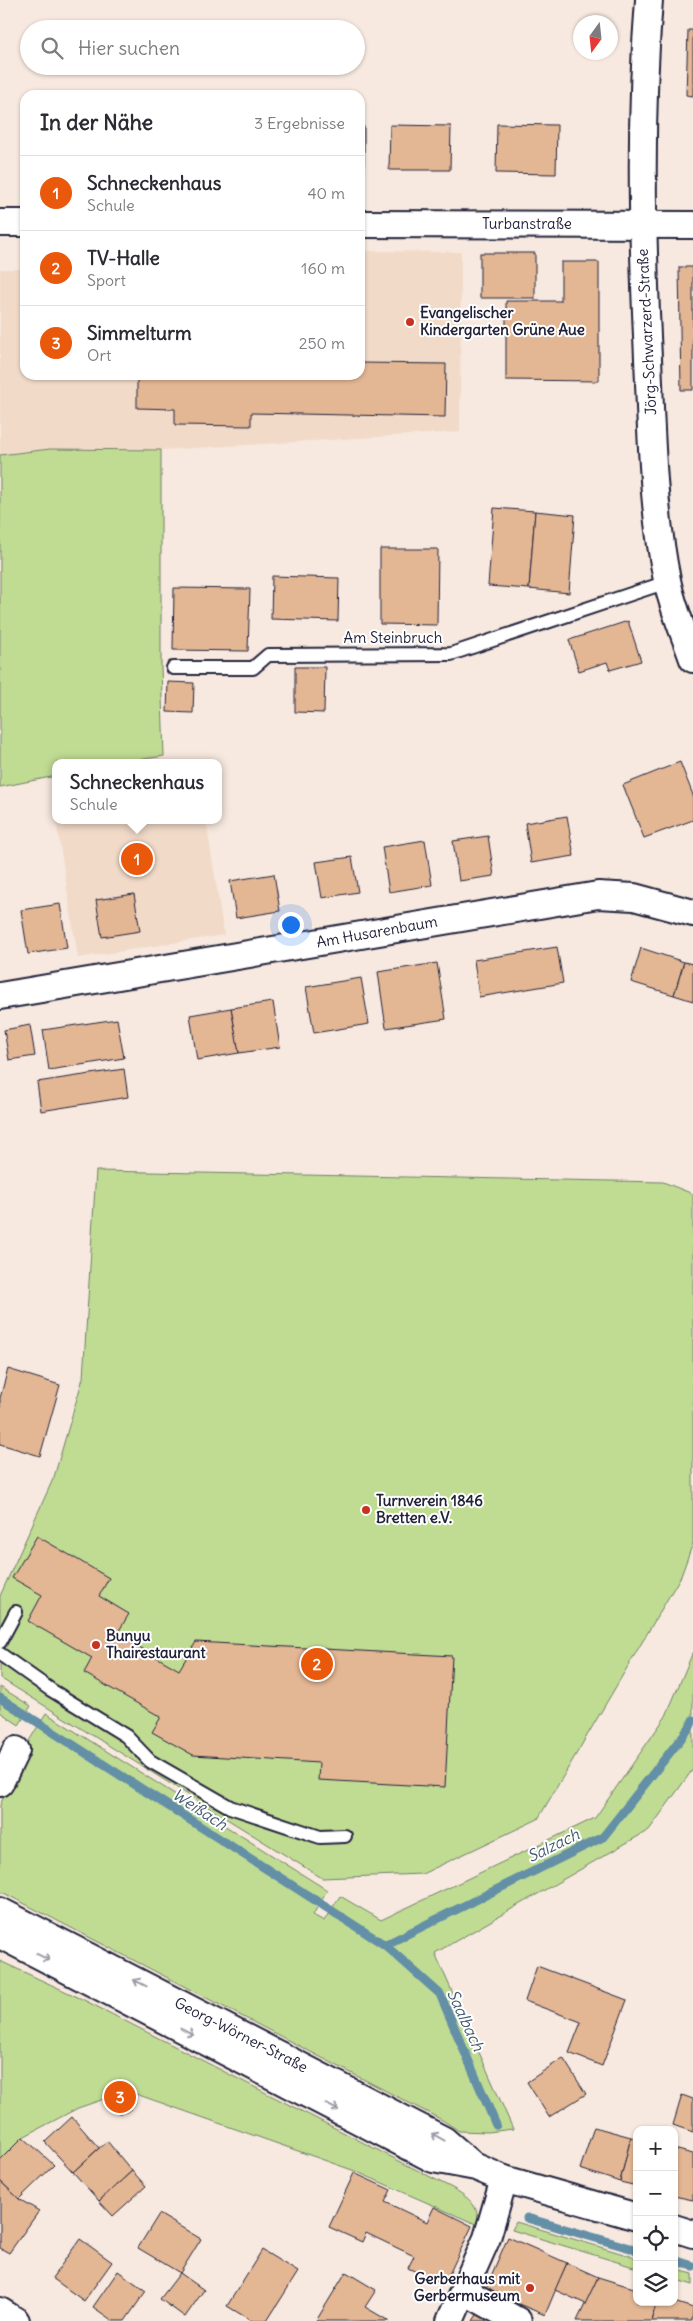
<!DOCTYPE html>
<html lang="de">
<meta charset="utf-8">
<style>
:root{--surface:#fff;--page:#f2f2f3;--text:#2b2b33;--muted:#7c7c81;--line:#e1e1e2;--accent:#ea580c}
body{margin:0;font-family:Delius,sans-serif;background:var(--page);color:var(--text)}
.controls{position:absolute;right:15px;bottom:15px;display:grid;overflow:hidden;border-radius:10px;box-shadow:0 1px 4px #0004}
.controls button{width:45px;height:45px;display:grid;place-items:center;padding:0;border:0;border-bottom:1px solid var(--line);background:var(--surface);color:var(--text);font:25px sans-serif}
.compass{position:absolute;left:573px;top:15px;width:45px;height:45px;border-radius:50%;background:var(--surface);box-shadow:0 1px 4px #0004;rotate:195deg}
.you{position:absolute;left:290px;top:924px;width:18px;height:18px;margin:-12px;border:4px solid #fff;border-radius:50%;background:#1a73e8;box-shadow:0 0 0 8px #1a73e833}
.badge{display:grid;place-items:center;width:32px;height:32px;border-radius:50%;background:var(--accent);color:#fff;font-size:16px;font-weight:700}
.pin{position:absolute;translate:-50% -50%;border:2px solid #fff;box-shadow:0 1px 5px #0006}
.popup{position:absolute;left:52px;top:759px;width:170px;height:65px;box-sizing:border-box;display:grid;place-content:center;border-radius:10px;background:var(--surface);filter:drop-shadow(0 1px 4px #0005);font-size:16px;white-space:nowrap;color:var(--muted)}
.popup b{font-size:19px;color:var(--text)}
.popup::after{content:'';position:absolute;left:50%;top:100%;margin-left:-10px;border:10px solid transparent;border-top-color:var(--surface)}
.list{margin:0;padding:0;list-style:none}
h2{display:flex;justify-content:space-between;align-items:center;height:65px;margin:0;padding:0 20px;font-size:21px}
h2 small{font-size:16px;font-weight:400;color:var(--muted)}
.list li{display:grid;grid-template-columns:32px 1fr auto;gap:15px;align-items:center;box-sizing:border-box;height:75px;padding:0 20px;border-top:1px solid var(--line)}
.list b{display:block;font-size:19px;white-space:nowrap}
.list p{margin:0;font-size:16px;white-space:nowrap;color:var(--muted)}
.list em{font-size:16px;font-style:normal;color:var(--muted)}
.icon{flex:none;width:28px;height:28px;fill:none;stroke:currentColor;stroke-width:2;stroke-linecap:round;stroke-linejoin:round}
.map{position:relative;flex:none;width:693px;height:2321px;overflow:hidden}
.search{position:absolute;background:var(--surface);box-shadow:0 1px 4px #0004;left:20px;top:20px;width:345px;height:55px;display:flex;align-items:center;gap:12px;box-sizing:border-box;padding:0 18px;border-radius:28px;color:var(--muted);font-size:19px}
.panel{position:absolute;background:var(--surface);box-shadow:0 1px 4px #0004;left:20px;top:90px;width:345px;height:290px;border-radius:15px}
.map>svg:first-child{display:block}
.built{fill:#f1dac8}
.green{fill:#c0dc93;stroke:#717f67}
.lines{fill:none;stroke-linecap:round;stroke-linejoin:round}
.stream{stroke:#638fa7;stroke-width:9}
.building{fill:#e3b694;stroke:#22223b}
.lane-casing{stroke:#22223b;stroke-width:16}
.street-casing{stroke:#22223b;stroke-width:30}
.lane{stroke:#fff;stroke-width:12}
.street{stroke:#fff;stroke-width:26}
.oneway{stroke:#9c9ca7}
.poi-dot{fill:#c8321e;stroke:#fff;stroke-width:2}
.labels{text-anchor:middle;stroke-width:4;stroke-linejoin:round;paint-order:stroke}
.street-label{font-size:15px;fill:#22223b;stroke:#fff}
.poi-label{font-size:15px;font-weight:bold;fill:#22223b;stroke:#fff;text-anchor:start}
.water-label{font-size:16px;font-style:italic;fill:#425971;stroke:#fff}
</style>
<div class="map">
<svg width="693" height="2321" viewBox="0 0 693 2321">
<rect width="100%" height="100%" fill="#f7e9df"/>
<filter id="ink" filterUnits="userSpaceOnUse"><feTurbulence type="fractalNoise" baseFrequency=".02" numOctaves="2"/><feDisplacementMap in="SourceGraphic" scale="10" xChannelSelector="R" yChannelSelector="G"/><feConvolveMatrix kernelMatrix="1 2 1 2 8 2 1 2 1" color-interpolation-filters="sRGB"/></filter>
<g filter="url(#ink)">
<g class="built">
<path d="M360,251l101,1 -1,180 -298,18 -112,-1 -50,6v-186h25v106h335z"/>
<path d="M56,820h150l18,115 -146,23z"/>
</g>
<g class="green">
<path d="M50,449l111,1v218l3,88 -47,7h-61v13l-56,11v-332z"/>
<path d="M96,1171l567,11 30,12v349l-12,33 -143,243 -116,55 -100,4 -322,-200v-82l54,-119 29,-99z"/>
<path d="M693,1652v117l-44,61 -214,123 78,176 -25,3 -29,-1 -15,-10 -444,-230v-86l29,-64 17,-28 281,177 -14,25 11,6 16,-25 41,24 214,-102 71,-102z"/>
<path d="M0,1687l31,19 -12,19 -19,-13z"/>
<path d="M0,1961l82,38 370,189c16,9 28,18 26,37l-123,-54 -219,-77c-5,-11 -14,-15 -25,-10l-5,7 -2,8 -26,9 -55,29 -23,23z"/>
<path d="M516,2222l121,36v10l-125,-38z"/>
<path d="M674,2269l19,5v11l-19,-6z"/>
</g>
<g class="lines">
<g class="stream">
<path d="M0,1698l385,247 55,49 56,131"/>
<path d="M385,1945l218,-108 87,-110 3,-7"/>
<path d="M527,2218l110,32"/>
<path d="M674,2260l19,6"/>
</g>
</g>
<g class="building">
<path d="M688,30h5v66l-7,-1z"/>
<path d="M497,124l60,1 -1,49 -60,-1z"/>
<path d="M390,125l61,1 -1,44h-61z"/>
<rect x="360" y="127" width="4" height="44"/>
<rect x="480" y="253" width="55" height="45"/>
<path d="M561,262h38v119l-93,-1v-79h55z"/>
<path d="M679,267h14v123h-12z"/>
<path d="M360,363l86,1 -1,53 -194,-4v13l-76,-1v-16l-38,-1v-33h223z"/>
<path d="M494,508l41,3 -6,78 -41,-3z"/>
<path d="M535,511l40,4 -6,78 -40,-4z"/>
<path d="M380,549h58l-1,76 -57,-1z"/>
<path d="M272,576l67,2 -1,43 -67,-2z"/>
<path d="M174,588l76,1 -2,62 -75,-1z"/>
<path d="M628,621l13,40 -31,9 -3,-8 -28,9 -10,-31z"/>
<path d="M295,667h30l-1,46 -29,-1z"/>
<path d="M168,682l26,1 -1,30 -26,-1z"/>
<path d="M680,762l13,33v25l-49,18 -21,-53z"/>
<path d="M567,816l7,40 -43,7 -6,-40z"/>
<path d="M488,836l6,40 -35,5 -6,-40z"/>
<path d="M425,840l7,45 -43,7 -7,-45z"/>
<path d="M352,857l6,35 -36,6 -6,-36z"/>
<path d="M274,874l6,37 -44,7 -6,-37z"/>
<path d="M134,894l6,37 -38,6 -6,-37z"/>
<path d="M60,904l7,44 -39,6 -7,-44z"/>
<path d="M557,947l6,36 -84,14 -5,-37z"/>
<path d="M641,948l43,14 -10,33 -43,-13z"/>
<path d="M684,962l9,2v37l-19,-6z"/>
<path d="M437,963l9,56 -60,9 -8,-56z"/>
<path d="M361,978l8,46 -55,9 -8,-46z"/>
<path d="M273,1002l7,45 -41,6 -8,-45z"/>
<path d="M231,1008l8,45 -42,7 -7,-45z"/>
<path d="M117,1019l7,39 -75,12 -6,-40z"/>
<path d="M30,1025l5,31 -26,4 -5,-30z"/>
<path d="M124,1069l4,28 -87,14 -4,-29z"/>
<path d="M8,1369l52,16 -20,71 -40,-12v-46z"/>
<path d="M37,1536l72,42 -10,18 30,18 -12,20 62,36 17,-28 256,14 -7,131 -127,-7 1,-17 -126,-8 -41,-23 9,-15 -77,-44 8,-15 -64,-37 14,-26 -30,-17z"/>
<path d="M537,1966l90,34 -25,66 -33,-13 12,-31 -56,-21z"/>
<path d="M563,2058l23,36 -37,23 -22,-35z"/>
<circle cx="120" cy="2097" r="16"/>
<path d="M682,2095l11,4v33l-20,-7z"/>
<path d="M72,2117l27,31 -26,24 -28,-30z"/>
<path d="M594,2127l37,10 -11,45 -40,-13z"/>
<path d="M23,2137l31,28 -35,34 -19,-18v-21z"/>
<path d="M631,2137l6,2v47l-17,-4z"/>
<path d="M107,2141l25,30 -33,30 -26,-29z"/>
<path d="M674,2149l19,5v46l-19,-4z"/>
<path d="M132,2171l14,15 -33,30 -14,-15z"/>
<path d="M354,2173l37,17 -6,12 42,20 7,-15 38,19 -28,59 -36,-17 6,-12 -48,-23 -4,9 -33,-15z"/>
<path d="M0,2181l19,18 20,12 -30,42 -9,-5z"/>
<path d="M159,2214l42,25 -21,34 -42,-25z"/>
<path d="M508,2237l59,26 -22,52 -60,-25z"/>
<path d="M80,2239l32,23 -28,39 -32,-23z"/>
<path d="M262,2250l36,22 -31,49h-15l-25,-15z"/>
<path d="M567,2263l31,14 -12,27 -31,-14z"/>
<path d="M118,2271l28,20 -21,30h-12l-20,-14z"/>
<path d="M346,2272l30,18 -11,17 24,14h-73z"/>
<path d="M180,2273l24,17 -19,27 -25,-18z"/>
<path d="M598,2277l39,12v13h20l-6,19h-74z"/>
<path d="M657,2302h17l19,6 -1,13h-41z"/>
<path d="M478,2313l15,8h-20z"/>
</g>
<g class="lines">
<g class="lane-casing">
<g id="lane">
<path d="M173,668h80l15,-13 183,-1 216,-72"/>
<path d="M0,1642l16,-30"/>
<path d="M0,1654l51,36 75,46 24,25 80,46 90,30 25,-1"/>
</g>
</g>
<g class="street-casing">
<g id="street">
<path d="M649,0c-9,112 -7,224 -2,336 4,81 4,164 20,244 5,26 17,53 26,79"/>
<path d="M0,223h25"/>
<path d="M360,224l333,1"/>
<path d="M0,996l598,-101 36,2 59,16"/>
<path d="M0,1783l16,-33"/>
<path d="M0,1911l444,229 30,26"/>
<path d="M0,1935l433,224 43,8 28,12 133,38"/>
<path d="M674,2228l19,6"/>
<path d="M464,2291l54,30"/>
<path d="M0,2311l16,10"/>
<path d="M450,2321l37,-83 17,-59"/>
</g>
</g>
<use href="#lane" class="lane"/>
<use href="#street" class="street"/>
</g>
<defs><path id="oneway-shaft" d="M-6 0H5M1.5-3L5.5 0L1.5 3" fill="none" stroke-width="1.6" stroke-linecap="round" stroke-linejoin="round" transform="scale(1.25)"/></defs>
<g class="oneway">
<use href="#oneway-shaft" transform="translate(43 1957) rotate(27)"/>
<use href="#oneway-shaft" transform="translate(140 1983) rotate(-153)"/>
<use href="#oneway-shaft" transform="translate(187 2032) rotate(27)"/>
<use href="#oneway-shaft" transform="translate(332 2107) rotate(27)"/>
<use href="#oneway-shaft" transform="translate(438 2137) rotate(-151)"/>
</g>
</g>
<g class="poi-dot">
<circle cx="410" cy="322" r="5"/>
<circle cx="366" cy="1510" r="5"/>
<circle cx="96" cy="1645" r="5"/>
<circle cx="530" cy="2288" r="5"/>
</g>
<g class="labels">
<g class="street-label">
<text x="527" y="229">Turbanstraße</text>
<text transform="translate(647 332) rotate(-93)" y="5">Jörg-Schwarzerd-Straße</text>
<text x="393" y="643">Am Steinbruch</text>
<text transform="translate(377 932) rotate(-10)" y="5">Am Husarenbaum</text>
<text transform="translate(241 2035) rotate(27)" y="5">Georg-Wörner-Straße</text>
</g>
<g class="poi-label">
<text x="420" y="318">Evangelischer<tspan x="420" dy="17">Kindergarten Grüne Aue</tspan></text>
<text x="376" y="1506">Turnverein 1846<tspan x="376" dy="17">Bretten e.V.</tspan></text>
<text x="106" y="1641">Bunyu<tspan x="106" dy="17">Thairestaurant</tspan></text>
<text x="520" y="2284" text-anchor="end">Gerberhaus mit<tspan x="520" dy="17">Gerbermuseum</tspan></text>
</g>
<g class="water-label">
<text transform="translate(200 1809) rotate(33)" y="6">Weißach</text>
<text transform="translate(553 1845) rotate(-26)" y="6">Salzach</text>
<text transform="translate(466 2020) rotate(65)" y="6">Saalbach</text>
</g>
</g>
</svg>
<div class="controls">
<button>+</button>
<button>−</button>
<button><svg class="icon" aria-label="locate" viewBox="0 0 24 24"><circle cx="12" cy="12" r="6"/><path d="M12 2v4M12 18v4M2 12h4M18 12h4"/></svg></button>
<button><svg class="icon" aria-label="layers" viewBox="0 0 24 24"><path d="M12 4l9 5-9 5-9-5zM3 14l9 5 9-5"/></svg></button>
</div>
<svg class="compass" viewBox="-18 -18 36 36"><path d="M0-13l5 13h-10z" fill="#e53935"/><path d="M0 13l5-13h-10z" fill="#7c7c81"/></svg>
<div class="you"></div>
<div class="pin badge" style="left:137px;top:859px">1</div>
<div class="popup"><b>Schneckenhaus</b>Schule</div>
<div class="pin badge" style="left:317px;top:1664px">2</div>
<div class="pin badge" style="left:120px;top:2097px">3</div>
<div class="search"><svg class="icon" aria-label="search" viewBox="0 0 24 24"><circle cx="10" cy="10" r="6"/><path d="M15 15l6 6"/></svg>Hier suchen</div>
<section class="panel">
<h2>In der Nähe<small>3 Ergebnisse</small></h2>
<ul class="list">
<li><span class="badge">1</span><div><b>Schneckenhaus</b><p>Schule</p></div><em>40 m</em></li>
<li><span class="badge">2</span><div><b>TV-Halle</b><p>Sport</p></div><em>160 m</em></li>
<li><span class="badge">3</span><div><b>Simmelturm</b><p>Ort</p></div><em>250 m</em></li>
</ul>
</section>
</div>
